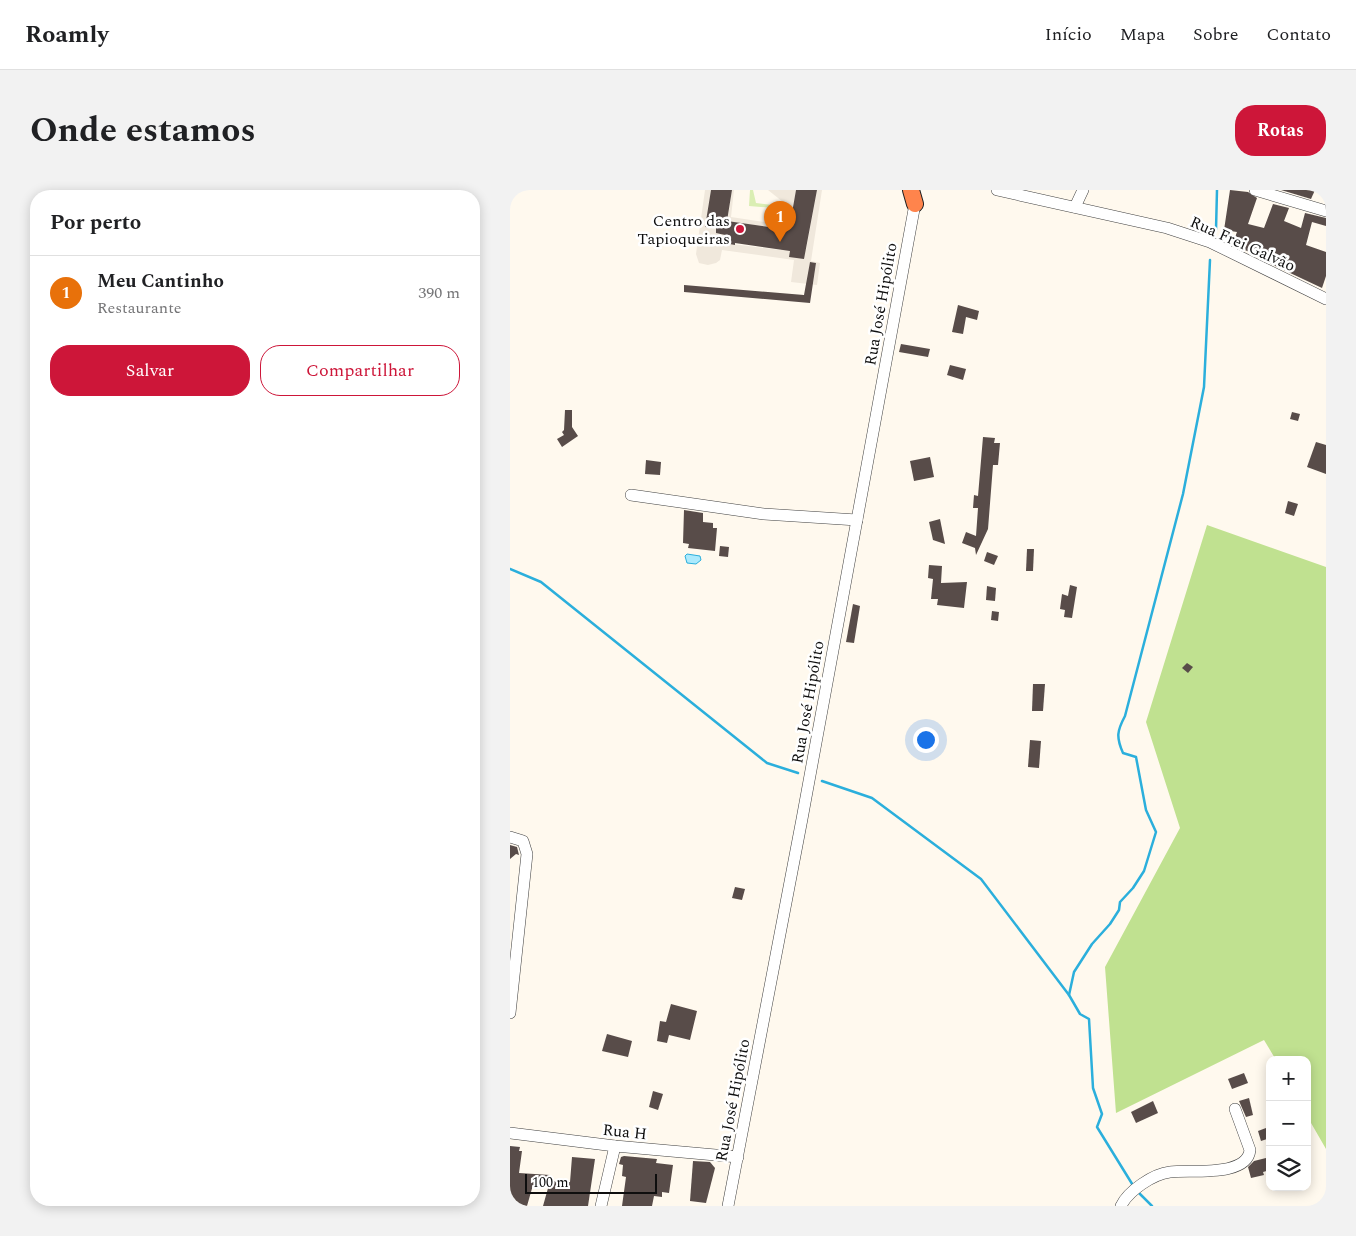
<!DOCTYPE html>
<html lang="pt">
<meta charset="utf-8">
<style>
:root{--surface:#fff;--page:#f2f2f2;--text:#202124;--muted:#757577;--line:#e0e0e0;--accent:#cd1639}
body{margin:0;font-family:Spectral,serif;background:var(--page);color:var(--text)}
.controls{position:absolute;right:15px;bottom:15px;display:grid;overflow:hidden;border-radius:10px;box-shadow:0 2px 12px #0003}
.controls button{width:45px;height:45px;display:grid;place-items:center;padding:0;border:0;border-bottom:1px solid var(--line);background:var(--surface);color:var(--text);font:25px sans-serif}
.scale{position:absolute;left:15px;bottom:12px;width:132px;box-sizing:border-box;padding-left:5px;border:2px solid #0e0e0e;border-top:0;font-size:14px;line-height:18px;white-space:nowrap;color:#0e0e0e;-webkit-text-stroke:4px #fff;paint-order:stroke}
.you{position:absolute;left:415px;top:549px;width:18px;height:18px;margin:-12px;border:4px solid #fff;border-radius:50%;background:#1a73e8;box-shadow:0 0 0 8px #1a73e833}
.badge{display:grid;place-items:center;width:32px;height:32px;border-radius:50%;background:var(--accent);color:#fff;font-size:16px;font-weight:700}
.pin{position:absolute;translate:-50% -41px;filter:drop-shadow(0 1px 2px #0008)}
.pin::after{content:'';position:absolute;top:26px;width:18px;height:15px;background:inherit;clip-path:polygon(0 0,100% 0,50% 100%)}
.list{margin:0;padding:0;list-style:none}
h2{display:flex;justify-content:space-between;align-items:center;height:65px;margin:0;padding:0 20px;font-size:21px}
h2 small{font-size:16px;font-weight:400;color:var(--muted)}
.list li{display:grid;grid-template-columns:32px 1fr auto;gap:15px;align-items:center;box-sizing:border-box;height:75px;padding:0 20px;border-top:1px solid var(--line)}
.list b{display:block;font-size:19px;white-space:nowrap}
.list p{margin:0;font-size:16px;white-space:nowrap;color:var(--muted)}
.list em{font-size:16px;font-style:normal;color:var(--muted)}
.actions{display:flex;gap:10px;padding:15px 20px}
.actions a{flex:1;padding:11px 0;border:1px solid var(--accent);border-radius:20px;text-align:center;font-size:18px;color:var(--accent)}
.actions .main{background:var(--accent);color:#fff}
.icon{flex:none;width:28px;height:28px;fill:none;stroke:currentColor;stroke-width:2;stroke-linecap:round;stroke-linejoin:round}
.map{position:relative;flex:none;width:816px;height:1016px;overflow:hidden;border-radius:20px}
header{display:flex;align-items:center;gap:30px;box-sizing:border-box;height:70px;padding:0 25px;background:var(--surface);border-bottom:1px solid var(--line)}
header strong{font-size:24px}
nav{display:flex;gap:28px;margin-inline-start:auto;font-size:18px}
.intro{display:flex;align-items:center;justify-content:space-between;box-sizing:border-box;height:120px;padding:0 30px}
h1{margin:0;font-size:35px}
.button{padding:12px 22px;border-radius:20px;background:var(--accent);color:#fff;font-size:18px;font-weight:700}
main{display:flex;gap:30px;padding:0 30px}
aside{flex:1;background:var(--surface);border-radius:20px;box-shadow:0 2px 12px #0003}
.map>svg:first-child{display:block}
.green{fill:#daeeb3}
.forest{fill:#c0e190}
.plaza{fill:#f0e8dc;fill-rule:evenodd}
.water{fill:#aceafd;stroke:#2bafdc}
.lines{fill:none;stroke-linecap:round;stroke-linejoin:round}
.stream{stroke:#2bafdc;stroke-width:2.5}
.building{fill:#584c49}
.minor-casing{stroke:#414141;stroke-width:12}
.highway-casing{stroke:#1f1f1f;stroke-width:18}
.minor{stroke:#fff;stroke-width:11}
.highway{stroke:#ff844c;stroke-width:16}
.poi-dot{fill:#cd1639;stroke:#fff;stroke-width:2}
.labels{text-anchor:middle;stroke-width:5;stroke-linejoin:round;paint-order:stroke}
.poi-label{font-size:16px;fill:#0e0e0e;stroke:#fff;text-anchor:end}
.street-label{font-size:16px;fill:#0e0e0e;stroke:#fff}
</style>
<header>
<strong>Roamly</strong>
<nav><a>Início</a><a>Mapa</a><a>Sobre</a><a>Contato</a></nav>
</header>
<div class="intro"><h1>Onde estamos</h1><a class="button">Rotas</a></div>
<main>
<aside>
<h2>Por perto<small></small></h2>
<ul class="list">
<li><span class="badge" style="background:#e8710a">1</span><div><b>Meu Cantinho</b><p>Restaurante</p></div><em>390 m</em></li>
</ul>
<div class="actions"><a class="main">Salvar</a><a>Compartilhar</a></div>
</aside>
<div class="map">
<svg width="816" height="1016" viewBox="0 0 816 1016">
<rect width="100%" height="100%" fill="#fff9ee"/>
<path class="green" d="M240,0h3l3,13 17,2 1,3 -25,-2z"/>
<path class="forest" d="M697,335l119,42v582l-19,-33v-56h-31l-12,-20 -148,73 -11,-146 75,-139 -34,-106z"/>
<path class="plaza" d="M195,0h6l-6,36 11,2v5l9,2 7,-45h2l-3,27 54,8 3,-19 -20,-16h28l-10,57 20,3 11,-60h5l-11,71 9,2 -3,22 -26,-3 3,-22 -72,-10 -2,10 -4,3 -8,2 -9,-2 -3,-9zM222,32l52,7 -3,21 -57,-7 1,-7h4zM300,72l6,1 -3,21 -7,-1z"/>
<path class="water" d="M177,364l13,2 1,4 -5,4 -9,-1 -2,-7z"/>
<g class="lines">
<g class="stream">
<path d="M706,40l1,-40"/>
<path d="M0,379l31,13 226,181 31,10"/>
<path d="M312,591l50,17 109,81 88,116 11,19 9,5 4,69 9,26 -5,13 37,60"/>
<path d="M559,805l5,-23 18,-28 18,-20 9,-14 1,-8 13,-14 11,-17 12,-39 -10,-22 -10,-53 -13,-4c-7,-16 -6,-22 2,-37l58,-222 21,-107 6,-127"/>
<path d="M627,1001l15,15"/>
</g>
</g>
<g class="building">
<path d="M201,0h21l-5,31 62,9 7,-40h21l-13,69 -15,-2 1,-6 -55,-8v2l-11,-2 1,-8 -9,-2v-5l-11,-1z"/>
<path d="M720,0l18,2 9,6 -9,26 16,4 9,-24 16,4 -5,13 17,7 4,-15 21,5v8l-14,-4 -6,23 20,7v24l-4,12 -53,-25 1,-3 -38,-15 5,-13 -13,-2z"/>
<path d="M771,0h34l-4,9z"/>
<path d="M300,72l6,1 -6,40 -126,-11v-7l120,10z"/>
<path d="M448,115l21,6 -2,9 -11,-3 -3,17 -11,-2z"/>
<path d="M391,154l29,5 -2,8 -29,-5z"/>
<path d="M440,175l16,4 -3,11 -16,-5z"/>
<path d="M55,220h7v17l6,9 -16,11 -5,-8 7,-4 -2,-3 2,-2z"/>
<path d="M782,222l8,2 -2,7 -8,-2z"/>
<path d="M473,247l12,1 -1,5h6l-2,22h-5l-5,64 -12,26 -1,-7 -13,-5 4,-11 10,4 2,-28h-5l1,-13 4,1z"/>
<path d="M806,252l10,3v29l-19,-7z"/>
<path d="M420,267l4,20 -20,4 -4,-20z"/>
<path d="M136,270l15,2 -1,13 -15,-1z"/>
<path d="M778,311l10,3 -4,12 -9,-3z"/>
<path d="M174,320l19,3v9l10,1v5h4l-2,23 -27,-3 1,-4 -6,-1z"/>
<path d="M430,329l5,25 -12,-4 -4,-18z"/>
<path d="M210,356l9,1 -1,10 -9,-1z"/>
<path d="M517,359h7l-1,22h-7z"/>
<path d="M477,362l11,4 -4,9 -10,-4z"/>
<path d="M419,375l13,1 -1,17 26,-1 -3,26 -27,-3 1,-6h-7l2,-20 -5,-1z"/>
<path d="M560,395l7,2 -5,31 -8,-1 1,-7 -5,-1 2,-15 6,2z"/>
<path d="M477,396l9,2 -1,13 -9,-1z"/>
<path d="M343,414l7,2 -6,37 -8,-1z"/>
<path d="M482,421l7,1 -1,9 -7,-1z"/>
<path d="M677,473l6,4 -5,6 -6,-5z"/>
<path d="M523,494h12l-2,27h-11z"/>
<path d="M520,550l11,1 -2,27 -11,-1z"/>
<path d="M0,655l7,2 2,8 -3,-1 -6,5z"/>
<path d="M225,697l10,2 -3,11 -10,-2z"/>
<path d="M161,814l26,7 -7,29 -21,-5 -2,8 -10,-2 3,-20 6,1z"/>
<path d="M97,844l25,7 -4,16 -26,-6z"/>
<path d="M734,883l4,10 -16,6 -4,-10z"/>
<path d="M143,901l10,3 -5,16 -9,-3z"/>
<path d="M739,908l4,17 -7,2 -7,-16z"/>
<path d="M643,911l5,12 -22,10 -5,-11z"/>
<path d="M756,938l4,10 -9,3 -3,-10z"/>
<path d="M0,956l10,1 -1,4h3l-3,22 31,2 -1,12 -16,-2 -6,21h-17z"/>
<path d="M114,966l33,3 -1,4 17,2 -4,28 -7,-1v5l-8,-1 -2,10h-30l4,-29 -4,-1 1,-11 -4,-1 2,-7z"/>
<path d="M62,967l23,2 -7,47h-45l7,-25 20,1z"/>
<path d="M760,967v13l-7,2 1,3 -13,3 -3,-11 6,-6z"/>
<path d="M183,971l17,1 5,6 -9,35 -16,-2z"/>
</g>
<g class="lines">
<g class="minor-casing">
<g id="minor">
<path d="M487,0l170,38 43,14 116,57"/>
<path d="M745,0l71,21"/>
<path d="M565,17l8,-17"/>
<path d="M121,305l133,19 93,6"/>
<path d="M0,647l13,4 4,13 -17,159"/>
<path d="M0,943l105,13 123,11"/>
<path d="M91,1016l14,-60"/>
<path d="M218,1016l74,-387 113,-615"/>
<path d="M611,1016c7,-15 32,-32 49,-34 18,-3 77,6 80,-22l-15,-41"/>
</g>
</g>
<g class="highway-casing">
<path id="highway" d="M401,0l4,14"/>
</g>
<use href="#minor" class="minor"/>
<use href="#highway" class="highway"/>
</g>
<circle class="poi-dot" cx="230" cy="39" r="5"/>
<g class="labels">
<g class="poi-label">
<text x="220" y="36">Centro das<tspan x="220" dy="18">Tapioqueiras</tspan></text>
</g>
<g class="street-label">
<text transform="translate(733 53) rotate(24)" y="6">Rua Frei Galvão</text>
<text transform="translate(370 114) rotate(-80)" y="6">Rua José Hipólito</text>
<text transform="translate(297 512) rotate(-80)" y="6">Rua José Hipólito</text>
<text transform="translate(222 910) rotate(-79)" y="6">Rua José Hipólito</text>
<text transform="translate(115 941) rotate(6)" y="6">Rua H</text>
</g>
</g>
</svg>
<div class="controls">
<button>+</button>
<button>−</button>
<button><svg class="icon" aria-label="layers" viewBox="0 0 24 24"><path d="M12 4l9 5-9 5-9-5zM3 14l9 5 9-5"/></svg></button>
</div>
<div class="scale">100 m</div>
<div class="you"></div>
<div class="pin badge" style="left:270px;top:52px;background:#e8710a">1</div>
</div>
</main>
